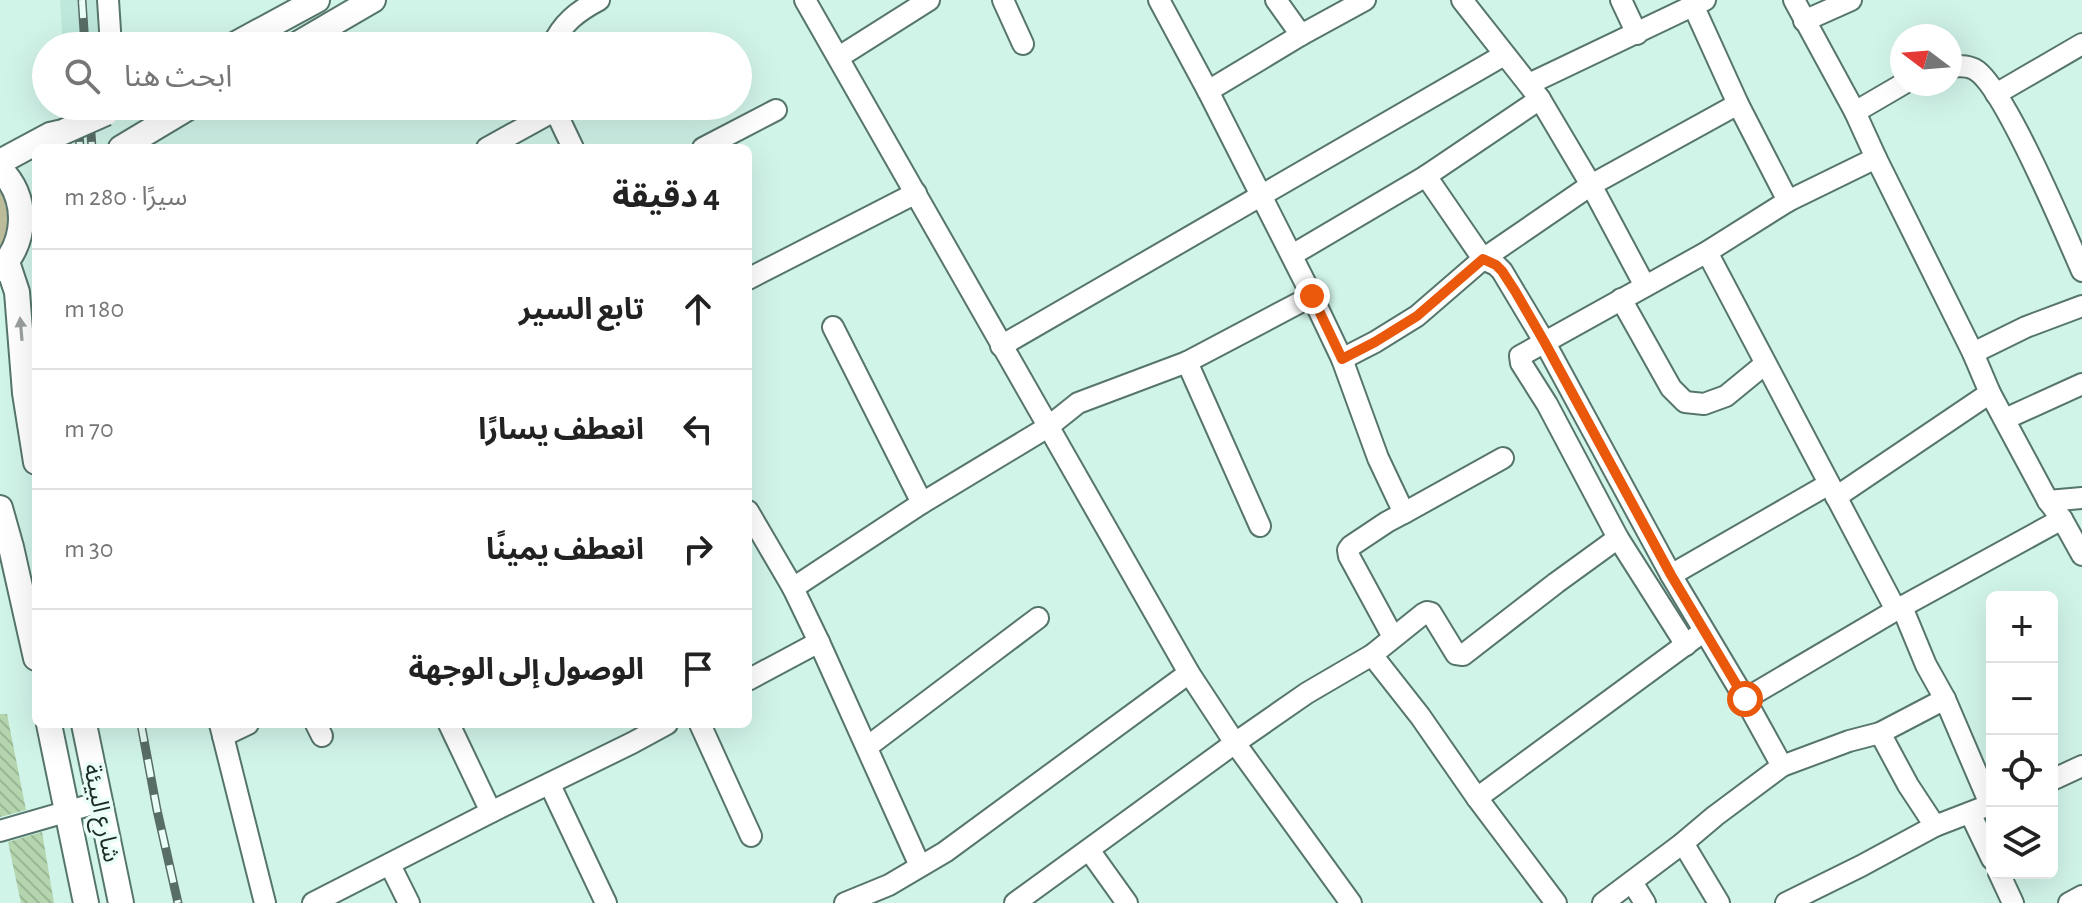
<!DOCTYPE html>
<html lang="ar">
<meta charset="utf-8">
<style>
:root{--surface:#fff;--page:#f6f6f6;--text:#222;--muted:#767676;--line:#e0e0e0}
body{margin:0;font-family:"Alegreya Sans","Noto Sans Arabic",sans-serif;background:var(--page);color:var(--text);direction:rtl}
.controls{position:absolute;right:24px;bottom:24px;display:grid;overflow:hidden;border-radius:12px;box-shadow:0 8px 32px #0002}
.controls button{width:72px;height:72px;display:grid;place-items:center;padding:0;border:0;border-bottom:2px solid var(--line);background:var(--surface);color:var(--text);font:40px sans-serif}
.compass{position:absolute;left:1890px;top:24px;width:72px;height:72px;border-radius:50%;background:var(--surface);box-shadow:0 8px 32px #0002;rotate:286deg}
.stop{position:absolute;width:24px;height:24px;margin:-18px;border:6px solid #ea580c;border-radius:50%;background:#fff}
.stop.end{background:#ea580c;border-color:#fff;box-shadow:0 2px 8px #0008}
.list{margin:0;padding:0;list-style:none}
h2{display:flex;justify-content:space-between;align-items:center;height:104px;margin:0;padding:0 32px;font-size:34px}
h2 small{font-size:26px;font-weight:400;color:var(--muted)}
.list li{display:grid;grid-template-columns:52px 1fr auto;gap:24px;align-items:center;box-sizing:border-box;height:120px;padding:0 32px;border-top:2px solid var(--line)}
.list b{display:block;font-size:30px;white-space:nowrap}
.list em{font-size:26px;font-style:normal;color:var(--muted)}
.icon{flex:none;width:44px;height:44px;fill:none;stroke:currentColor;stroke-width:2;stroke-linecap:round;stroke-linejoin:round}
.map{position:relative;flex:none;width:2082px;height:903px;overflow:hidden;direction:ltr}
.search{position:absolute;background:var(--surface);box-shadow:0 8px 32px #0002;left:32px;top:32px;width:720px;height:88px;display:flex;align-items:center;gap:20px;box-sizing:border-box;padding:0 28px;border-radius:44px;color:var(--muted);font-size:30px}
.panel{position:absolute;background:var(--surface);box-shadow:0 8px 32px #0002;left:32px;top:144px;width:720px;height:584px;border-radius:12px;direction:rtl}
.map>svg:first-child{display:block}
.built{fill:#bde8db}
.grass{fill:#bcbc9b}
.building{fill:url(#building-back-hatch)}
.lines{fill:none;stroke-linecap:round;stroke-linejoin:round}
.minor-casing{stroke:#56756c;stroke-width:24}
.major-casing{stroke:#56756c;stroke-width:28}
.minor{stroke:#fff;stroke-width:20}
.major{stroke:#fff;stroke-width:24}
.rail-casing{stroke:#586d66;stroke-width:9}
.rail{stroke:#e9fef7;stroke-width:6;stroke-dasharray:18;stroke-linecap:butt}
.major-bridge-casing{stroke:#56756c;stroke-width:28;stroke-linecap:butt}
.major-bridge{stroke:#fff;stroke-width:24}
.oneway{fill:#9aa09e}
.route{stroke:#ea580c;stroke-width:10}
.labels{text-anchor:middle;stroke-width:7;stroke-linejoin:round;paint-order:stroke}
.street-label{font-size:24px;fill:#1e2c28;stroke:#e9fef7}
</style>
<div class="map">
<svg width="2082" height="903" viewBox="0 0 2082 903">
<defs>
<pattern id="building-back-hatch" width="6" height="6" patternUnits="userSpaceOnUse" patternTransform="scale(2)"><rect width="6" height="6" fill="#b4d5ad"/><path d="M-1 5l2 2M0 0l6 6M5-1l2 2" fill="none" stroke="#9ab795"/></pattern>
</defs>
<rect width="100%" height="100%" fill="#d1f4e9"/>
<path class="built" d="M60,0h36l3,46h-36z"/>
<path class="grass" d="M0,175l12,24 -4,36 -8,12z"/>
<g class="building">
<path d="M0,714h7l19,96 -26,7z"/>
<path d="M42,832l12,71h-33l-13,-61z"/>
</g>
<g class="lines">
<g class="minor-casing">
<g id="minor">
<path d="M108,0l3,46"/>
<path d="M805,0l384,673 46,70 116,160"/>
<path d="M1003,0l20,44"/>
<path d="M1159,0l49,91 104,205 30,63 36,99 26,55 -17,9 -36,24 -3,4 1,6 44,81"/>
<path d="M1276,0l25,35"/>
<path d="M1462,0l78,99 51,86 54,101"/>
<path d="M1621,0l16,34"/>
<path d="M1794,0l61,112 21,46 97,195 17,40 58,108 14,18 20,36"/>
<path d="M1693,5l45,99 50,97"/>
<path d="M1804,21l47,-21"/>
<path d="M552,46c10,-23 26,-35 47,-46"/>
<path d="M839,57l90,-57"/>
<path d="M1950,67c8,-1 16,-2 24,2 29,14 92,166 108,202"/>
<path d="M1529,84l176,-84"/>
<path d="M1208,91l93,-56 64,-35"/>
<path d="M1996,94l86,-50"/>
<path d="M553,106l20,42"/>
<path d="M1855,112l48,-28"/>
<path d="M487,148l67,-37"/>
<path d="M703,148l73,-38"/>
<path d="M1426,176l57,83 13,6 6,6 43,72 126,232 74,124 37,67"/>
<path d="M1707,252l189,358"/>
<path d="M1292,255l134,-79 114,-77"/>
<path d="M748,279l168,-86"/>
<path d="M1621,299l50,89 14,14 19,2 22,-8 39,-32"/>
<path d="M833,327l89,176"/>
<path d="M1001,346l503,-291"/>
<path d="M1973,353l53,-26 56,-21"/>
<path d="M1342,359l33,-17 42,-26 66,-57 108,-74 147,-81"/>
<path d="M1187,362l73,164"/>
<path d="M2005,419l77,-35"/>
<path d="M1836,497l154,-104"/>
<path d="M2048,501l34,-3"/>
<path d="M748,511l45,77 26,54 101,224"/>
<path d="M1404,513l99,-55"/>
<path d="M1671,575l158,-91"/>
<path d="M793,588l129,-85 126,-76 30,-24 109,-41 125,-66"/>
<path d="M1902,607l24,58 19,34 45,105"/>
<path d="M1686,645l-68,-107 -71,-134 -26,-41 -1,-7 187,-104 81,-51 88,-43"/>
<path d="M1372,655l48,61 57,82 79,105"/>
<path d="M748,680l71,-38"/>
<path d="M1745,699l151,-89 166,-91"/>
<path d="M220,724l45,179"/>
<path d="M316,724l6,12"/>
<path d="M449,724l42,88"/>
<path d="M700,724l51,112"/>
<path d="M1880,733l28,52 27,41"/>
<path d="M223,736l25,-12"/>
<path d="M867,747l171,-129"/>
<path d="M2052,780l30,-14"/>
<path d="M550,785l56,118"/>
<path d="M1477,798l219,-161"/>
<path d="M1970,813l22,46"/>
<path d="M0,831l100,-29"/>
<path d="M1683,843l36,60"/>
<path d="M1089,850l38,53"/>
<path d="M390,865l19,38"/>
<path d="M1999,873l14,30"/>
<path d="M1632,882l13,21"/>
<path d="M313,903l178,-91 141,-69 35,-19"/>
<path d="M845,903l44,-18 56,-33 244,-179"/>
<path d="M1015,903l220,-160 72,-50 65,-38 51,-41 4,-2 4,1 25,41 7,1 93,-72 62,-45"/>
<path d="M1603,903l80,-60 32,-27 67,-50 67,-25 31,-8 65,-34"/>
<path d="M1786,903l75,-37 74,-40 57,-22"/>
<path d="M2069,903l13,-7"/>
</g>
</g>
<g class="major-casing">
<g id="major">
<path d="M232,46l85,-46"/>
<path d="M294,46l79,-46"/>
<path d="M121,148l70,-42"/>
<path d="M0,162l50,-27 13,-3"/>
<path d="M0,169c29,29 27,72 0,100"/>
<path d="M7,262l10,30 8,101 11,69"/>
<path d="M0,508l11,39 25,111"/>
<path d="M49,724l37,179"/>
<path d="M84,724l37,179"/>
</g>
</g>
<use href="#minor" class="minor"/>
<use href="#major" class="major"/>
<g class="rail-casing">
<g id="rail">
<path d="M82,0l3,46"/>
<path d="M77,106l3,42"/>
<path d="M89,106l3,42"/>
<path d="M141,724l16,86 21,93"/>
</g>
</g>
<use href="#rail" class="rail"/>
<g class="major-bridge-casing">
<path id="major-bridge" d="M63,132l43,-19"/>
</g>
<use href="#major-bridge" class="major-bridge"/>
</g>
<defs><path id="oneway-solid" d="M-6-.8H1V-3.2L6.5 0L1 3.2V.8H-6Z" transform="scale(2)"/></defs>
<use class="oneway" href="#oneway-solid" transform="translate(21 329) rotate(-95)"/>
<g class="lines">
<path class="route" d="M1312,296l30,63 33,-17 42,-26 66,-57 13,6 6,6 13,20 30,52 126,232 74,124"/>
</g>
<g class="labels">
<g class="street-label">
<text transform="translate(102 813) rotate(78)" y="8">شارع البيئة</text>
</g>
</g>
</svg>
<div class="controls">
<button>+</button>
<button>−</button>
<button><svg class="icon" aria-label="locate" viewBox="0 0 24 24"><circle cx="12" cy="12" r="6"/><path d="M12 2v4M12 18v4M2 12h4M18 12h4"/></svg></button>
<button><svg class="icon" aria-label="layers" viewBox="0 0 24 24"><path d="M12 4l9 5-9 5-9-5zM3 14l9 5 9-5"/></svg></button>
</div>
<svg class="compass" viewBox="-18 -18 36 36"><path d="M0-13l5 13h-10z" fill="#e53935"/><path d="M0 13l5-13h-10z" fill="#767676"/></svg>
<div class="stop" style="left:1745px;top:699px"></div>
<div class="stop end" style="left:1312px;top:296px"></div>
<div class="search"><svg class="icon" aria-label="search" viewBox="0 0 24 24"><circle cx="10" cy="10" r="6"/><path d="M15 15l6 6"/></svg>ابحث هنا</div>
<section class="panel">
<h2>4 دقيقة<small>سيرًا · 280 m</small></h2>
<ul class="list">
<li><svg class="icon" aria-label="ahead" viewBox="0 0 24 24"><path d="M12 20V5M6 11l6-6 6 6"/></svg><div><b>تابع السير</b></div><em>180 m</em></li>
<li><svg class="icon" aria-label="left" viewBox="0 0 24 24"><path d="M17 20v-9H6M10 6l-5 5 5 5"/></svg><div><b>انعطف يسارًا</b></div><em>70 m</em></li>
<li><svg class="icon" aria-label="right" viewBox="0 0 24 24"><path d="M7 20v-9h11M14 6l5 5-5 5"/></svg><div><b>انعطف يمينًا</b></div><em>30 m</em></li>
<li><svg class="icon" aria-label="arrive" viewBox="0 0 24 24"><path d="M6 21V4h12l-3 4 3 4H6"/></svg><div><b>الوصول إلى الوجهة</b></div></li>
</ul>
</section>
</div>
